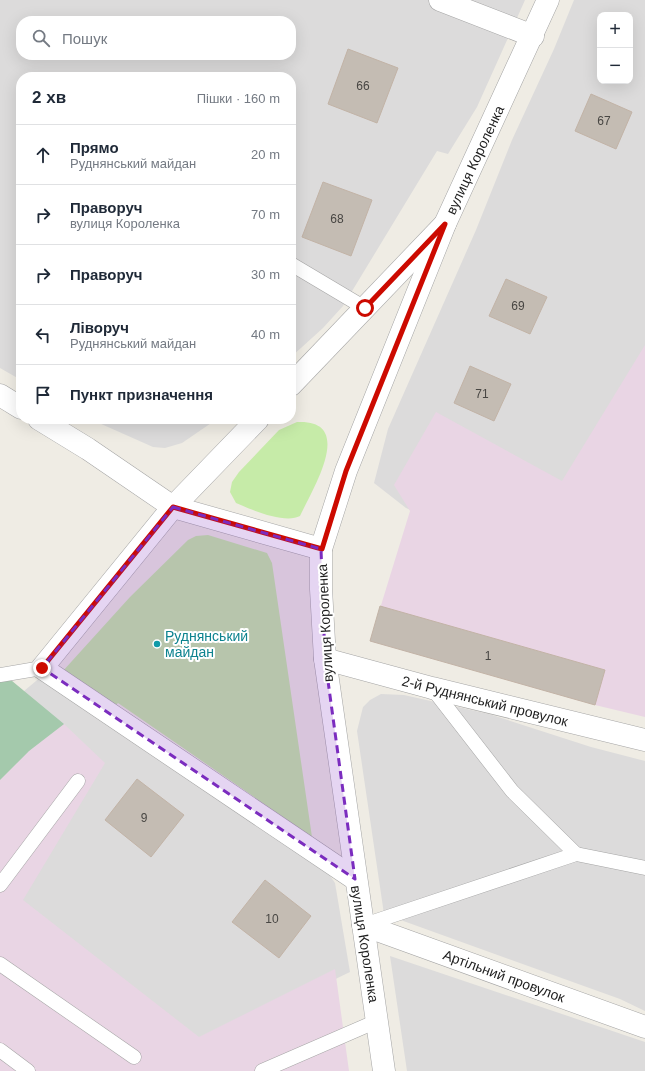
<!DOCTYPE html>
<html lang="uk">
<meta charset="utf-8">
<style>
:root{--surface:#fff;--page:#f2f2f3;--text:#1f2937;--muted:#747a83;--line:#e0e1e3}
body{margin:0;font-family:Helvetica,sans-serif;background:var(--page);color:var(--text)}
.controls{position:absolute;right:12px;top:12px;display:grid;overflow:hidden;border-radius:8px;box-shadow:0 4px 16px #0002}
.controls button{width:36px;height:36px;display:grid;place-items:center;padding:0;border:0;border-bottom:1px solid var(--line);background:var(--surface);color:var(--text);font:20px sans-serif}
.stop{position:absolute;width:12px;height:12px;margin:-9px;border:3px solid #cc0a00;border-radius:50%;background:#fff}
.stop.end{background:#cc0a00;border-color:#fff;box-shadow:0 1px 4px #0008}
.list{margin:0;padding:0;list-style:none}
h2{display:flex;justify-content:space-between;align-items:center;height:52px;margin:0;padding:0 16px;font-size:17px}
h2 small{font-size:13px;font-weight:400;color:var(--muted)}
.list li{display:grid;grid-template-columns:26px 1fr auto;gap:12px;align-items:center;box-sizing:border-box;height:60px;padding:0 16px;border-top:1px solid var(--line)}
.list b{display:block;font-size:15px;white-space:nowrap}
.list p{margin:0;font-size:13px;white-space:nowrap;color:var(--muted)}
.list em{font-size:13px;font-style:normal;color:var(--muted)}
.icon{flex:none;width:22px;height:22px;fill:none;stroke:currentColor;stroke-width:2;stroke-linecap:round;stroke-linejoin:round}
.map{position:relative;flex:none;width:645px;height:1071px;overflow:hidden}
.search{position:absolute;background:var(--surface);box-shadow:0 4px 16px #0002;left:16px;top:16px;width:280px;height:44px;display:flex;align-items:center;gap:10px;box-sizing:border-box;padding:0 14px;border-radius:16px;color:var(--muted);font-size:15px}
.panel{position:absolute;background:var(--surface);box-shadow:0 4px 16px #0002;left:16px;top:72px;width:280px;height:352px;border-radius:16px}
.map>svg:first-child{display:block}
.residential{fill:#dcdbdb;fill-rule:evenodd}
.industrial{fill:#e9d5e4}
.grass{fill:#c6eba8}
.cemetery{fill:#a4c9ac}
.building{fill:#c4bcb3;stroke:#c2b3a6}
.lines{fill:none;stroke-linecap:round;stroke-linejoin:round}
.service-casing{stroke:#a5a5a5;stroke-width:15}
.minor-casing{stroke:#a5a5a5;stroke-width:23}
.tertiary-casing{stroke:#a5a5a5;stroke-width:23}
.service{stroke:#fff;stroke-width:14}
.minor{stroke:#fff;stroke-width:22}
.tertiary{stroke:#fff;stroke-width:22}
.route{stroke:#cc0a00;stroke-width:5}
.marked{fill:#7b2cbf;fill-opacity:0.2;stroke:#7b2cbf;stroke-width:3;stroke-dasharray:8 5;stroke-linejoin:round}
.culture-dot{fill:#0f9aa8;stroke:#fff;stroke-width:1.5}
.labels{text-anchor:middle;stroke-width:4;stroke-linejoin:round;paint-order:stroke}
.number-label{font-size:12px;fill:#484643}
.street-label{font-size:14px;fill:#1e1e1e;stroke:#fff}
.culture-label{font-size:14px;fill:#0d838f;stroke:#fff;text-anchor:start}
</style>
<div class="map">
<svg width="645" height="1071" viewBox="0 0 645 1071">
<rect width="100%" height="100%" fill="#efece4"/>
<g class="residential">
<path d="M0,0h525l-48,107 -29,47 -11,-3 -94,155 -20,22 -32,29v-280h-270v303l-21,-12zM21,21h270v34h-270z"/>
<path d="M574,0h71v357l-86,135 -70,52 -83,-36 -32,-25 14,-54 88,-199 36,-90 42,-91zM600,15h30v66h-30z"/>
<path d="M90,419h127l-35,24 -17,5 -12,-1z"/>
<path d="M42,676l287,198 6,9 15,89 -158,76 -192,-154v-164l24,-39z"/>
<path d="M381,694l23,1 85,19 102,33 54,14v250l-25,-12 -236,-85 -27,-183 6,-24 7,-7z"/>
<path d="M390,956l255,86v29h-238z"/>
</g>
<g class="industrial">
<path d="M645,345v372l-50,-12 -225,-64 40,-130 -16,-26 42,-73 126,69z"/>
<path d="M64,724l41,39 -82,137 176,137 136,-68 14,102h-349v-291l29,-29z"/>
</g>
<g class="grass">
<path d="M297,422c60,-3 15,68 3,94 -15,8 -48,-6 -64,-13l-6,-11 2,-10 7,-10 40,-42z"/>
<path d="M208,535l59,18 5,10 40,274 -194,-134 -5,5 -51,-36 68,-75 58,-57 8,-4z"/>
</g>
<path class="cemetery" d="M0,671l64,53 -35,27 -29,29z"/>
<g class="building">
<path d="M348,49l50,19 -21,55 -49,-19z"/>
<path d="M591,94l41,18 -16,37 -41,-18z"/>
<path d="M323,182l49,18 -21,56 -49,-19z"/>
<path d="M506,279l41,18 -17,37 -41,-18z"/>
<path d="M470,366l41,18 -17,37 -40,-18z"/>
<path d="M380,606l225,64 -10,35 -225,-64z"/>
<path d="M137,779l47,36 -33,42 -46,-37z"/>
<path d="M265,880l46,36 -32,42 -47,-36z"/>
</g>
<g class="lines">
<g class="service-casing">
<g id="service">
<path d="M291,264l74,44"/>
<path d="M0,675l42,-7"/>
<path d="M432,688l80,103 64,63"/>
<path d="M0,885l78,-104"/>
<path d="M364,925l212,-71 69,14"/>
<path d="M0,964l134,93"/>
<path d="M0,1050l28,21"/>
<path d="M262,1071l115,-50"/>
</g>
</g>
<g class="minor-casing">
<g id="minor">
<path d="M440,0l93,36"/>
<path d="M291,385l154,-161"/>
<path d="M0,395l21,13"/>
<path d="M39,419l49,30 85,58 148,42"/>
<path d="M258,419l-85,88 -131,161 313,211"/>
<path d="M325,659l107,29 213,52"/>
<path d="M363,925l282,102"/>
</g>
</g>
<g class="tertiary-casing">
<path id="tertiary" d="M384,1071l-59,-412 -4,-70v-40l25,-78 99,-247 103,-224"/>
</g>
<use href="#service" class="service"/>
<use href="#minor" class="minor"/>
<use href="#tertiary" class="tertiary"/>
</g>
<g class="lines">
<path class="route" d="M42,668l131,-161 149,42 24,-78 99,-247 -80,84"/>
</g>
<path class="marked" d="M173,507l148,42 4,110 30,220 -313,-211z"/>
<circle class="culture-dot" cx="157" cy="644" r="4"/>
<g class="labels">
<g class="number-label">
<text x="363" y="90">66</text>
<text x="604" y="125">67</text>
<text x="337" y="223">68</text>
<text x="518" y="310">69</text>
<text x="482" y="398">71</text>
<text x="488" y="660">1</text>
<text x="144" y="822">9</text>
<text x="272" y="923">10</text>
</g>
<g class="street-label">
<text transform="translate(475 160) rotate(-65)" y="5">вулиця Короленка</text>
<text transform="translate(325 623) rotate(-93)" y="5">вулиця Короленка</text>
<text transform="translate(485 701) rotate(14)" y="5">2-й Руднянський провулок</text>
<text transform="translate(365 944) rotate(81)" y="5">вулиця Короленка</text>
<text transform="translate(504 976) rotate(20)" y="5">Артільний провулок</text>
</g>
<g class="culture-label">
<text x="165" y="641">Руднянський<tspan x="165" dy="16">майдан</tspan></text>
</g>
</g>
</svg>
<div class="controls">
<button>+</button>
<button>−</button>
</div>
<div class="stop" style="left:365px;top:308px"></div>
<div class="stop end" style="left:42px;top:668px"></div>
<div class="search"><svg class="icon" aria-label="search" viewBox="0 0 24 24"><circle cx="10" cy="10" r="6"/><path d="M15 15l6 6"/></svg>Пошук</div>
<section class="panel">
<h2>2 хв<small>Пішки · 160 m</small></h2>
<ul class="list">
<li><svg class="icon" aria-label="ahead" viewBox="0 0 24 24"><path d="M12 20V5M6 11l6-6 6 6"/></svg><div><b>Прямо</b><p>Руднянський майдан</p></div><em>20 m</em></li>
<li><svg class="icon" aria-label="right" viewBox="0 0 24 24"><path d="M7 20v-9h11M14 6l5 5-5 5"/></svg><div><b>Праворуч</b><p>вулиця Короленка</p></div><em>70 m</em></li>
<li><svg class="icon" aria-label="right" viewBox="0 0 24 24"><path d="M7 20v-9h11M14 6l5 5-5 5"/></svg><div><b>Праворуч</b></div><em>30 m</em></li>
<li><svg class="icon" aria-label="left" viewBox="0 0 24 24"><path d="M17 20v-9H6M10 6l-5 5 5 5"/></svg><div><b>Ліворуч</b><p>Руднянський майдан</p></div><em>40 m</em></li>
<li><svg class="icon" aria-label="arrive" viewBox="0 0 24 24"><path d="M6 21V4h12l-3 4 3 4H6"/></svg><div><b>Пункт призначення</b></div></li>
</ul>
</section>
</div>
